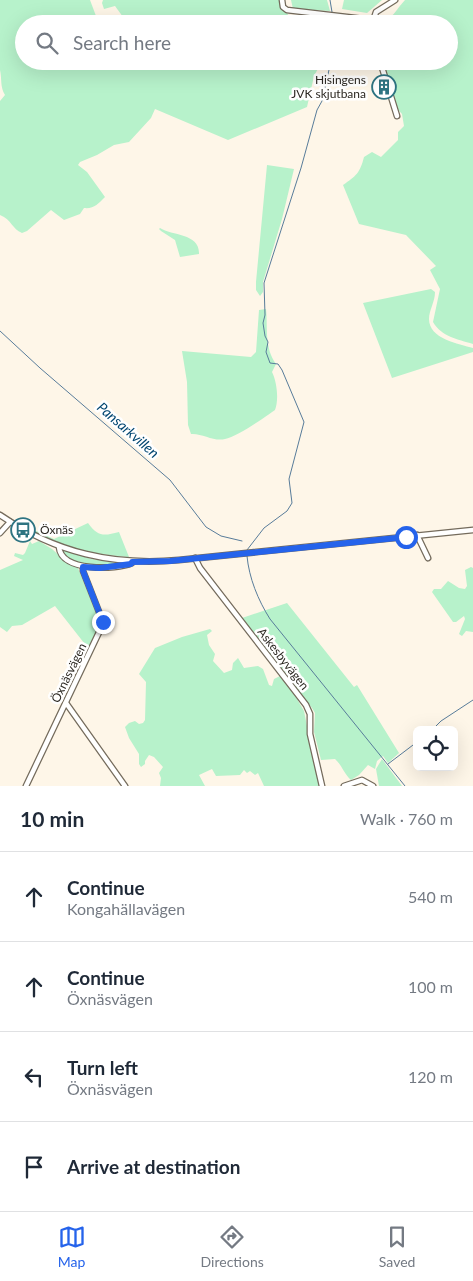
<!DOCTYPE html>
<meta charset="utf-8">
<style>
:root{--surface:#fff;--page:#f6f6f7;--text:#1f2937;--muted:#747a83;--line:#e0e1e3;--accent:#2563eb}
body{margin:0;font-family:Lato,sans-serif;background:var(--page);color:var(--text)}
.controls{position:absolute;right:15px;bottom:15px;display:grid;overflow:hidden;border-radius:8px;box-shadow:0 5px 20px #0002}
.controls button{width:45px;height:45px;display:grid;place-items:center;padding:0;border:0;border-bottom:1px solid var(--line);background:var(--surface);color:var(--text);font:25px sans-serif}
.stop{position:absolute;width:15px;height:15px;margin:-11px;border:4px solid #2563eb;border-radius:50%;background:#fff}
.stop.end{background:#2563eb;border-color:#fff;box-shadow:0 1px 5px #0008}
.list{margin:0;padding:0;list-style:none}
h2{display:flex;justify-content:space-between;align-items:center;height:65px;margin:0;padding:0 20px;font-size:21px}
h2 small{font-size:16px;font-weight:400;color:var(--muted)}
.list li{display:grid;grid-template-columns:32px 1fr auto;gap:15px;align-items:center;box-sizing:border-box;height:90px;padding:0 20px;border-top:1px solid var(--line)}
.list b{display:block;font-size:19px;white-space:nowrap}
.list p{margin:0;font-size:16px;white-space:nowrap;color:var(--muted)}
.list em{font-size:16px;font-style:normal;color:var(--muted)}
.icon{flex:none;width:28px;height:28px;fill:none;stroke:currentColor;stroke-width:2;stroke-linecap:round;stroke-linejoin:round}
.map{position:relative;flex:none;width:473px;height:786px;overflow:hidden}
.search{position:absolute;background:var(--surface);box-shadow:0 5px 20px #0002;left:15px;right:15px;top:15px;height:55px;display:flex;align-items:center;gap:12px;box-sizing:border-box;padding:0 18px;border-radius:28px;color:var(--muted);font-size:19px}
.sheet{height:425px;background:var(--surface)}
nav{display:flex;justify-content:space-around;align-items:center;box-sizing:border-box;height:70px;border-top:1px solid var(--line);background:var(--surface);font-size:14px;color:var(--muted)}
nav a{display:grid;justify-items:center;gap:2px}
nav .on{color:var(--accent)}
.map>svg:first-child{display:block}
.green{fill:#b7f2cb}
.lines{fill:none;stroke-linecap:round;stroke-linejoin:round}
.stream{stroke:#587c9a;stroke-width:1}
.minor-casing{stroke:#746b5c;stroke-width:7}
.minor{stroke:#fff;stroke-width:4.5}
.route{stroke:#2563eb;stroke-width:6}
.labels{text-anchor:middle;stroke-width:5;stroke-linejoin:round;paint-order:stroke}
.poi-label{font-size:12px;fill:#2b2721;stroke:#fff;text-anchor:end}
.street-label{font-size:12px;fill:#2b2721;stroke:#fff}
.water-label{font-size:14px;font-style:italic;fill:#024671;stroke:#fff}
</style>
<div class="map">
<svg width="473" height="786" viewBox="0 0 473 786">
<rect width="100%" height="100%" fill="#fef6e8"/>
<g class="green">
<path d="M0,0h90l9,24h-75v37h298l-8,15 -7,31 -79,33 -73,-31 -4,9 -22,24 -15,3 -17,10 -17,7 -2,3 9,7 18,25c-7,7 -11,12 -21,11l-4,6 -16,6 -13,-10 -24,21 -5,2c-10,-4 -10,-13 -22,-18v-114l5,-6c-5,-8 -3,-16 -5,-25z"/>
<path d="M103,0h177l2,10 5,2 1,3 -2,2v7h-156l-7,-7 -8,-11 -11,3 -2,-6z"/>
<path d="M291,0h36l3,11 -37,-2z"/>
<path d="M344,0h38l-15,13 -25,-4z"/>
<path d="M405,0h68v344c-16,-5 -31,-7 -40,-22l7,-33 -10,-19 6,-4 -30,-31 -47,-11 -16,-39c13,-9 17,-12 21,-28l8,-5 9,5 17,-17v-8l6,-6 -2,-12 -8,-9 -4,-19 -9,-25h68v-37h-71c17,-7 16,-12 27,-24z"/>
<path d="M267,165l27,4 -12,50 -19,63v10l-3,4 -4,-6v-8z"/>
<path d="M160,228c12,8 40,5 39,26l-19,3 -5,-17 -14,-9 -2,-2z"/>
<path d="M431,289l4,3c0,10 -6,18 -6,27 0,20 30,25 44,29v4l-81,26 -29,-75z"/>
<path d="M266,309c2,19 -2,38 10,55l-4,8c5,10 7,28 3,38 -10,7 -38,27 -50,29 -11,3 -23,-6 -34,-5l-3,-9 -1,-43 -5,-31 69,6 5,-5 3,-42z"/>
<path d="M88,523c10,14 16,13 31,9l10,25c-34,-3 -79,-9 -106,-32l31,14z"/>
<path d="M30,541l2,3 7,-3 13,8 10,9 16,10 21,52v7l-11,21 -33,-42 -33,19 -10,1 -5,6 -7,-5v-57l23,-10 -9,-4 1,-3 8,2 2,-2z"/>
<path d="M62,550l29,9 34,5c-16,2 -56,7 -63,-14z"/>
<path d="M471,567l2,1v64l-7,-1 -4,5 -3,-2 6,-15 -1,-3 -8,6h-3l-21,-30 2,-3h7l7,-8 11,7 6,1 2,-3 -2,-16z"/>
<path d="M287,603l67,84 3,-2 42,68 -11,10 -5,-7 -6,5 -2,8 -7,-4 -9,10 -8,5c-7,-6 -9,-15 -16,-21l-14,1 -7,-28 1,-19 -3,-5 -70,-90z"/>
<path d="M210,629l2,2 -5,4 2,10 6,9 -2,7 11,12 8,-3 1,-7 5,-5 6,10 14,-2 5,3 6,16 3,1 2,-7 6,-3 13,16 11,19 15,75h-55l-6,-13 -3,2 -5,-4 -3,2 -3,-3 -4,5 -24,1 -4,-7 -13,6 6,11h-45l1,-8 -2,-5 4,-6 -9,-10 -5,-2 -4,6v3l-4,3 -2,-3v-10l-10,-16 -4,-11 4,-4 6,-2 4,3 4,-1 2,-3 1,-38 -7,-8 16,-26 27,-11z"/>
<path d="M382,759l20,27h-23l-3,-17z"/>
</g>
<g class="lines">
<g class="stream">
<path d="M330,0l2,12"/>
<path d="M0,331l40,37 130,112 36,47 15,9 21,5"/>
<path d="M247,550l17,-22 23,-17 5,-8 -3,-24 15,-57 -22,-52 -4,-6 -8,-1 -4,-11 2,-10 -3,-6 -2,-13 2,-8 -1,-32 37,-115 16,-58 5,-9 9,-40"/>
<path d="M247,556c2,22 11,44 23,63l135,167"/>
<path d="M432,730l9,-9 32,-21"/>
<path d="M388,764l29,-22"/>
</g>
<g class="minor-casing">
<g id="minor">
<path d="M282,0l1,7 4,3 119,14"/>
<path d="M372,24l4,-12 19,-12"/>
<path d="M380,61l17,55"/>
<path d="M0,515c56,38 113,51 179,45l294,-30"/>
<path d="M0,533l10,-11"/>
<path d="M417,535l11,23"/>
<path d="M59,547c2,25 57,23 73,16"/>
<path d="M195,558l5,10 106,137 4,9v20l12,52"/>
<path d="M66,703l59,83"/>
<path d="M26,786l76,-160 -1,-9 -18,-46v-4"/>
<path d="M344,786l18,-6 11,6"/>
</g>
</g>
<use href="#minor" class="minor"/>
</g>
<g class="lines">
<path class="route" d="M103,622l-20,-51v-4l17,1 31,-4 1,-2 38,-1 236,-24"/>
</g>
<defs>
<g id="building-ring" transform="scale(1.25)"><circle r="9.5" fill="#fff" stroke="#2e7482" stroke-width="1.5"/><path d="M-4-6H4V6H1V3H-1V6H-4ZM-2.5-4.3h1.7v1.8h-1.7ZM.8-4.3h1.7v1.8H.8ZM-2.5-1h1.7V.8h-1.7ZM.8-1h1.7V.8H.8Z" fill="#2e7482"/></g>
<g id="bus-ring" transform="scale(1.25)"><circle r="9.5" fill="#fff" stroke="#2e7482" stroke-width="1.5"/><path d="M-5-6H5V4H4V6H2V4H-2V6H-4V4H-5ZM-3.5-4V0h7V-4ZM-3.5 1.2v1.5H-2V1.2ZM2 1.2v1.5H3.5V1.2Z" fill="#2e7482"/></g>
</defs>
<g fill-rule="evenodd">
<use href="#building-ring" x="384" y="87"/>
<use href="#bus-ring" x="23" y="530"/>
</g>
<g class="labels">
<g class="poi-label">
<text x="366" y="84">Hisingens<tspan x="366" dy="14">JVK skjutbana</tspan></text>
<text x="40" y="534" text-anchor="start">Öxnäs</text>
</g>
<g class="street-label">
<text transform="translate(283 659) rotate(52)" y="4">Askesbyvägen</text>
<text transform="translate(69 673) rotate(-64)" y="4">Öxnäsvägen</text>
</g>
<g class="water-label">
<text transform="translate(128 430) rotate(41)" y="5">Pansarkvillen</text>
</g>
</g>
</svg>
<div class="controls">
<button><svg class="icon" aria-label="locate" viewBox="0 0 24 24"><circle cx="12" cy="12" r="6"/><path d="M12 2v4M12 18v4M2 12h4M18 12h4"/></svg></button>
</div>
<div class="stop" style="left:406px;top:537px"></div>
<div class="stop end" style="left:103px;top:622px"></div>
<div class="search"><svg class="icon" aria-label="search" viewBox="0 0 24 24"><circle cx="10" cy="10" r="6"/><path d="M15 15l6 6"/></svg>Search here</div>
</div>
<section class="sheet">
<h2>10 min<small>Walk · 760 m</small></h2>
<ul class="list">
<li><svg class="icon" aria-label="ahead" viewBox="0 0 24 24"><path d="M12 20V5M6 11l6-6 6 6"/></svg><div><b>Continue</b><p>Kongahällavägen</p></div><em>540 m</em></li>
<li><svg class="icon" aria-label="ahead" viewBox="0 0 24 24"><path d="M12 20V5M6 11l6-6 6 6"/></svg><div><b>Continue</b><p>Öxnäsvägen</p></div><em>100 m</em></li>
<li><svg class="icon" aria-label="left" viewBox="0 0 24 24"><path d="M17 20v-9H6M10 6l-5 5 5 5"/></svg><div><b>Turn left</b><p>Öxnäsvägen</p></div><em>120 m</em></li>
<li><svg class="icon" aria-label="arrive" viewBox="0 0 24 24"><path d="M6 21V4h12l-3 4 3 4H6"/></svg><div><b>Arrive at destination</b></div></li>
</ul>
</section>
<nav>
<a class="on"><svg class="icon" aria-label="map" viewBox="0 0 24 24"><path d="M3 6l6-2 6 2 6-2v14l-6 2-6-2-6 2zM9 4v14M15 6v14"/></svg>Map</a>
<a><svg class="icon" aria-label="directions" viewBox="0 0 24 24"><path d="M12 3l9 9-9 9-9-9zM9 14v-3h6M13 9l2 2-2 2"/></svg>Directions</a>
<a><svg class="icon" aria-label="saved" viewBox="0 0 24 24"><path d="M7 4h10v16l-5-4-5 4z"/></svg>Saved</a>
</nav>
